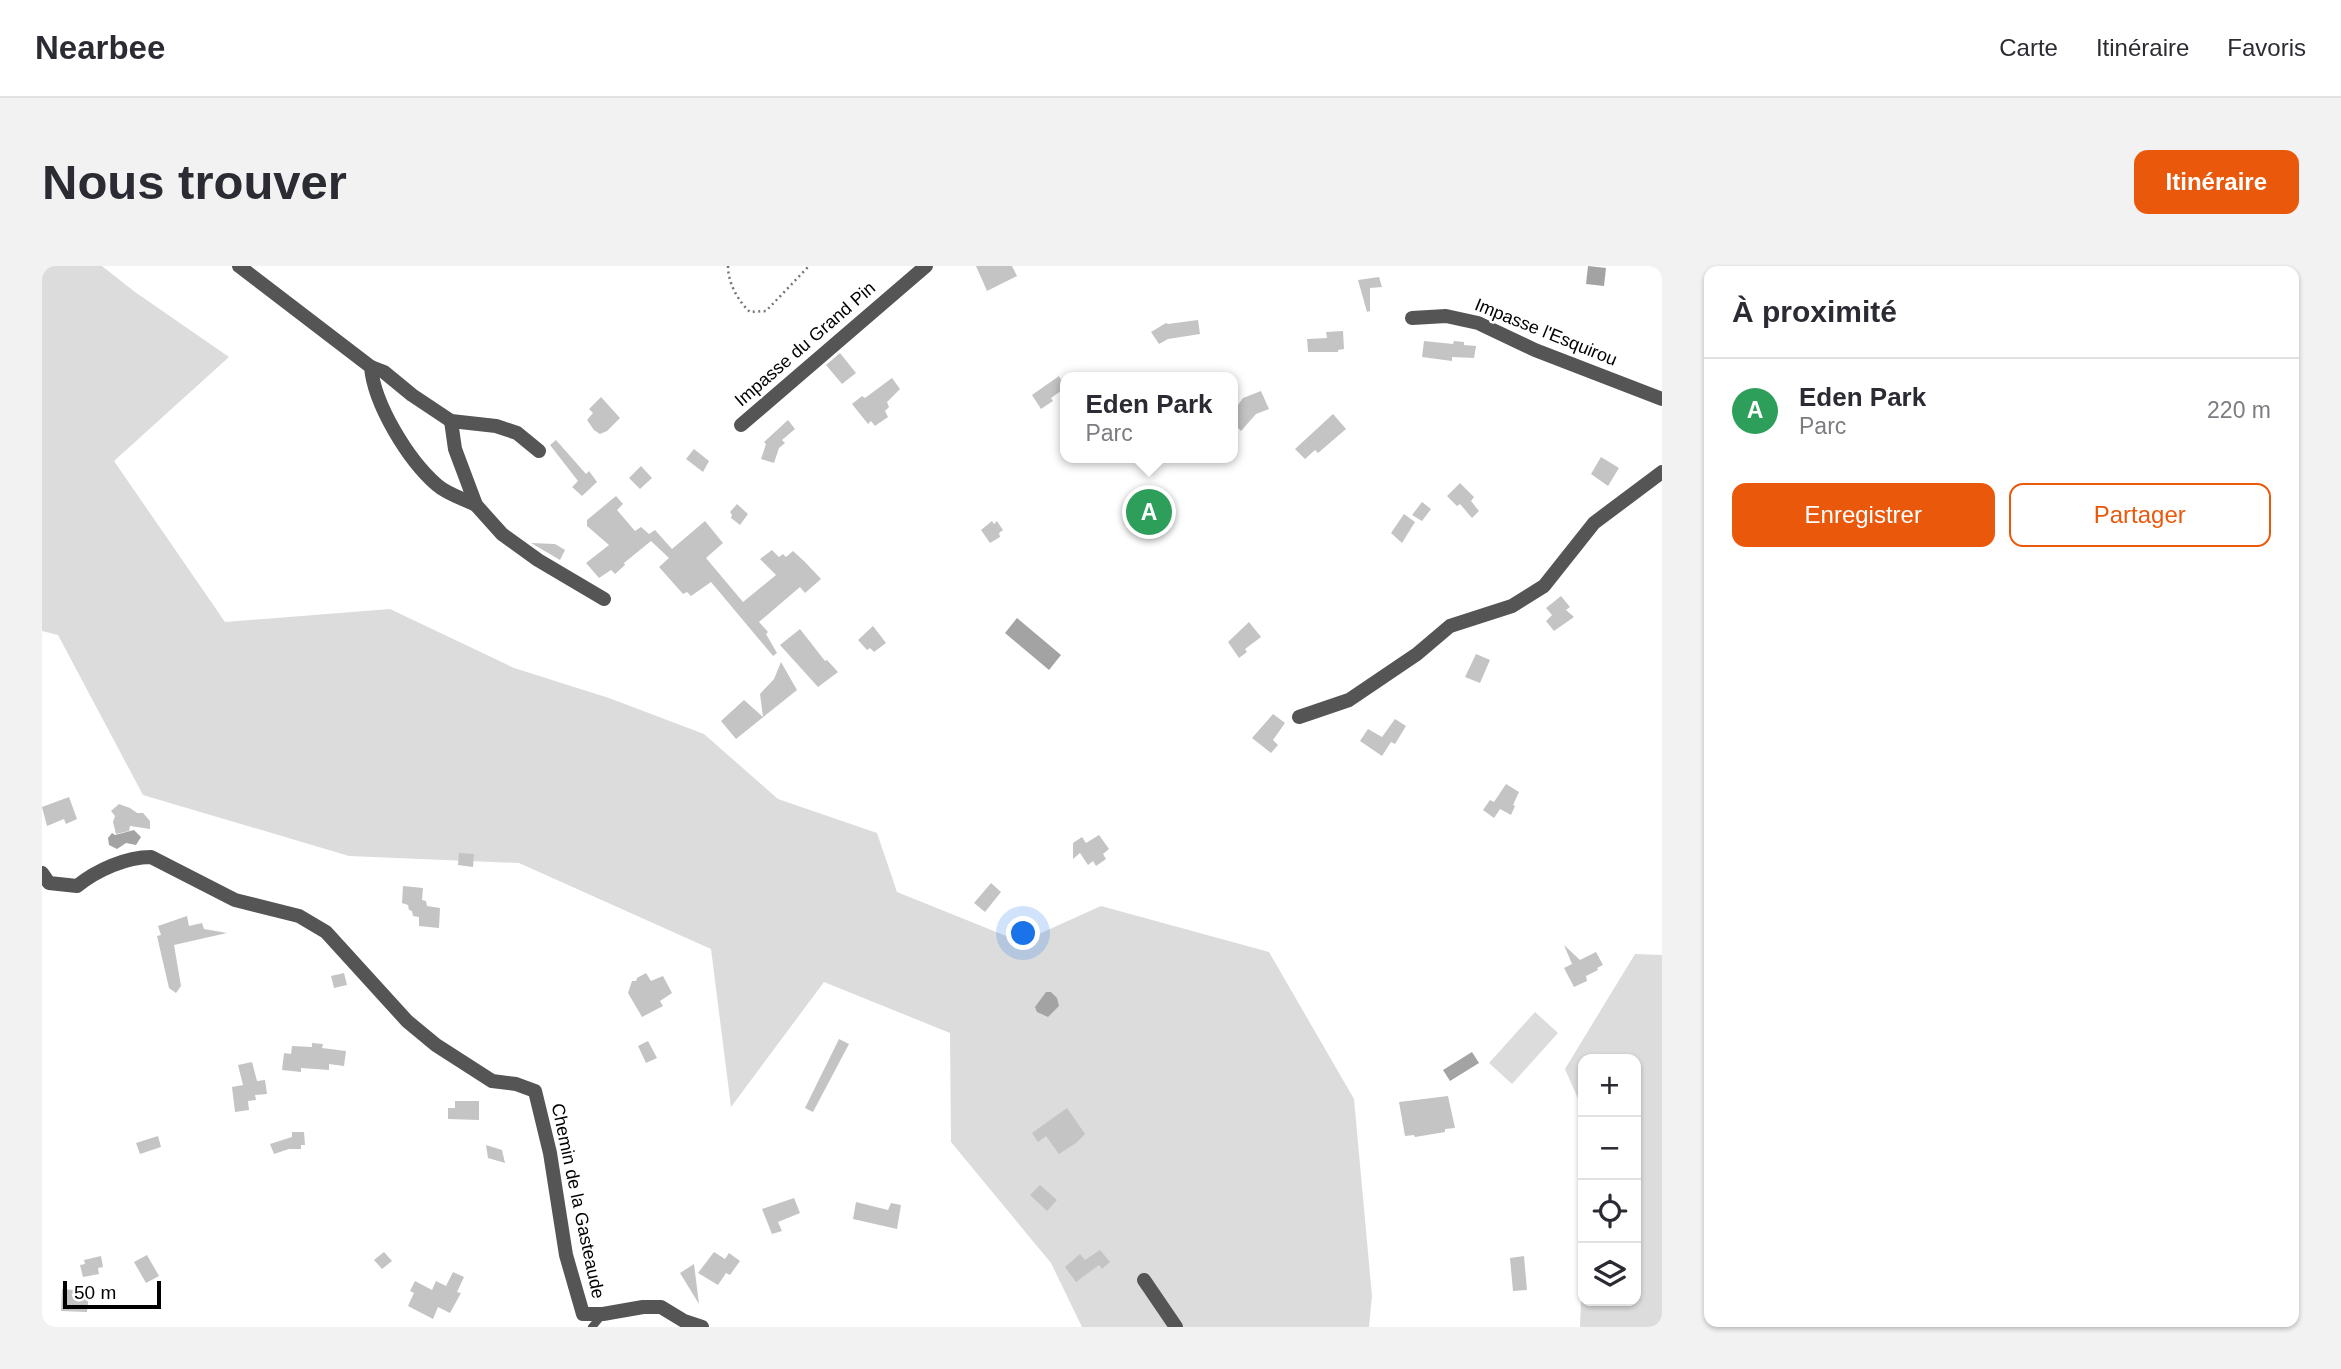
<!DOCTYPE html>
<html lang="fr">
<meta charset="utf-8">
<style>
:root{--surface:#fff;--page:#f2f2f3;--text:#2b2b33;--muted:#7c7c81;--line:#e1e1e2;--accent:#ea580c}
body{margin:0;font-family:Arial,sans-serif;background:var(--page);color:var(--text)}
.controls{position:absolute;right:21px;bottom:21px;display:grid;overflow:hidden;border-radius:14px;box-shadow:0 2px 5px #0004}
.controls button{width:63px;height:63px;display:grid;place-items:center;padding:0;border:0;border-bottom:2px solid var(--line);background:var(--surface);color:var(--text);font:35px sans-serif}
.scale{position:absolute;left:21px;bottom:18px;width:98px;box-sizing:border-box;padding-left:7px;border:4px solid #000;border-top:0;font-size:19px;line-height:24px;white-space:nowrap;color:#000;-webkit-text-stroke:5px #fff;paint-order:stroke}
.you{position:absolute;left:982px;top:668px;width:24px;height:24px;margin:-18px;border:5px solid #fff;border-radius:50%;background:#1a73e8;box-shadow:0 0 0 10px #1a73e833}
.badge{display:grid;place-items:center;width:46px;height:46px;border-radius:50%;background:var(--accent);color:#fff;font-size:23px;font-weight:700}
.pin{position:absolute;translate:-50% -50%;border:4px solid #fff;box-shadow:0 2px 7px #0006}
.popup{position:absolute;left:1018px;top:106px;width:178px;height:91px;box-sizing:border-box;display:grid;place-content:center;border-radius:14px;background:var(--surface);filter:drop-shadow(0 2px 5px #0005);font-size:23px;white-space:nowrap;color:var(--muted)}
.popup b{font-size:26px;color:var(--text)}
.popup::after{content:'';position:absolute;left:50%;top:100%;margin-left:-14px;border:14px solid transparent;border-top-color:var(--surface)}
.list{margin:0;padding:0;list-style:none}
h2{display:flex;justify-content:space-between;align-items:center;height:91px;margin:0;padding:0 28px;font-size:30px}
h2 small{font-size:23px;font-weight:400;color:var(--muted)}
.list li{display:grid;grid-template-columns:46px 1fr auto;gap:21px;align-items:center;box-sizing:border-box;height:105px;padding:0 28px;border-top:2px solid var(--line)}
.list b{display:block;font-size:26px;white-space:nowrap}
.list p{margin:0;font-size:23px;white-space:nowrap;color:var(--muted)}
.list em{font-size:23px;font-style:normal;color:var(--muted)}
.actions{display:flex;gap:14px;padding:21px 28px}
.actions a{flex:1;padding:16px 0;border:2px solid var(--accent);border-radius:14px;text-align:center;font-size:24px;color:var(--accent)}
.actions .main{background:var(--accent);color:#fff}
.icon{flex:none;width:38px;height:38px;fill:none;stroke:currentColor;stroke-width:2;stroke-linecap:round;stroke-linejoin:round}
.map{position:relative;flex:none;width:1620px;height:1061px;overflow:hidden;border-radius:14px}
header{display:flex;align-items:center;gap:42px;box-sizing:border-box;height:98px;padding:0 35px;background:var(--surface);border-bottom:2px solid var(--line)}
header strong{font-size:33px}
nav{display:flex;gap:38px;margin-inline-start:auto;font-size:24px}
.intro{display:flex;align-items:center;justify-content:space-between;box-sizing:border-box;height:168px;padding:0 42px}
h1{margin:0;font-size:49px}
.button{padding:18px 32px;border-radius:14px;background:var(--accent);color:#fff;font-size:24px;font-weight:700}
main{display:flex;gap:42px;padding:0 42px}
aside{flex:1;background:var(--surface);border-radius:14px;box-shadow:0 2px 5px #0004}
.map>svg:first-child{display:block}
.green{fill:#dcdcdc}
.water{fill:#a3a3a3}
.building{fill:#c4c4c4}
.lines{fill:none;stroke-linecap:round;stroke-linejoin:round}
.path{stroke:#777;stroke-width:2.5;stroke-dasharray:2 3.5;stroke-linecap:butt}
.service{stroke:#555;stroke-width:8}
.minor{stroke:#555;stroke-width:14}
.labels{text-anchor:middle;stroke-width:5;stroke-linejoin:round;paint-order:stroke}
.street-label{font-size:18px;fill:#000;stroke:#fff}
</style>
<header>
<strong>Nearbee</strong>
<nav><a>Carte</a><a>Itinéraire</a><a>Favoris</a></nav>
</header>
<div class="intro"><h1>Nous trouver</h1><a class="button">Itinéraire</a></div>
<main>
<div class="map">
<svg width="1620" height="1061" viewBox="0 0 1620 1061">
<rect width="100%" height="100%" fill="#fff"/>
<g class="green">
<path d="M0,0h60l33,26 94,65 -115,104 111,161 165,-13 124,59 95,30 95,36 74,65 99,34 20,59 124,50 80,-36 168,46 85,147 18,197 -3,31h-287l-31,-64 -100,-121 -1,-109 -126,-51 -93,125 -20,-158 -192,-86 -170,-7 -206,-61 -85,-160 -16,-4z"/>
<path d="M1593,688l27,1v372h-82l3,-79v53h53v-242h-53v51l-18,-41z"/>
<path d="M1493,746l23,21 -46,51 -23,-21z"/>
</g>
<g class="water">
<path d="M1546,0l18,2 -2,18 -18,-2z"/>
<path d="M975,352l44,37 -12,15 -44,-37z"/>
<path d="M92,564l7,7 -5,8 -10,-2 -9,6 -8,-4 -1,-7 4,-5 3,2z"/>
<path d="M1004,726h5l6,6 2,8 -11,11 -11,-5 -2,-5z"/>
<path d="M1430,786l7,11 -29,18 -7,-11z"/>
</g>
<g class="building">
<path d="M934,0h36l5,10 -30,15z"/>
<path d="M1337,11l3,10 -12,1v23l-3,1 -9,-32z"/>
<path d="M1156,54l2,14 -32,5 -9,5 -8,-12 15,-9 2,1z"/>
<path d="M1301,65l1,18 -6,1v2h-30l-1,-13 20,-1 -1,-6z"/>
<path d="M1382,75l29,3 1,-3 10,1v3l12,1 -2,12 -22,-1v4l-30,-4z"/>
<path d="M798,87l16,20 -14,11 -16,-19z"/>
<path d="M1017,110l6,12 -14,10 2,3 -12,8 -9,-14z"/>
<path d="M850,112l8,11 -13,13 2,5 -4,4 3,6 -13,9 -4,-5 -3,3 -16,-20 10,-8 3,2z"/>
<path d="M1219,125l8,18 -13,5 -15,17 -8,-8v-11l10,-14z"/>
<path d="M559,131l19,21 -13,13 -7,3 -6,-4 -7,-10 6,-7 -4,-4z"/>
<path d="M1291,148l13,15 -28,24 -3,-3 -10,9 -10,-10z"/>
<path d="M746,154l7,9 -13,11 3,3 -6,5 -5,15 -13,-4 5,-15 -2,-2z"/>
<path d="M514,174l30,34 3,-3 8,11 -15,14 -10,-9 6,-6 -28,-36z"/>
<path d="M652,183l15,12 -6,11 -17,-13z"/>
<path d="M1559,191l18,11 -11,18 -17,-12z"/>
<path d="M599,200l11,12 -12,11 -11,-11z"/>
<path d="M1418,217l14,14 -3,4 8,10 -7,7 -12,-14 -3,2 -10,-10z"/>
<path d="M574,230l7,8 -6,6 18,21 6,-4 8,7 6,-4 17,19 33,-28 18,22 -17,15 37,44 33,-27 -16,-16 12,-9 7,7 4,-3 3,3 7,-6 12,11 16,17 -16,14 -5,-6 -41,35 9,10 -2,2 11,19 -4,3 -62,-74 -20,14 -4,-4 -4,2 -24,-27 10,-9 -18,-17 -27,22 1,2 -10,9 -4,-4 -12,8 -13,-15 23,-18 -22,-19v-6z"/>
<path d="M1380,236l9,7 -9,12 -10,-6z"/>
<path d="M695,238l11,10 -8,11 -9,-7 1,-3 -2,-3z"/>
<path d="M1362,248l11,8 -13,21 -11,-10z"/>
<path d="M950,255l2,3 3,-3 6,9 -4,3 1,4 -10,6 -9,-13z"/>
<path d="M489,277l24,1 10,6 -5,10z"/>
<path d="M1519,330l9,11 -4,3 8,7 -20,14 -8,-10 6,-6 -6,-7z"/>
<path d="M1207,356l12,15 -16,12 2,3 -8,6 -11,-16z"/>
<path d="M831,360l13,17 -12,9 -4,-4 -3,2 -9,-10z"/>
<path d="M758,363l25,32 2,-1 11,12 -20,15 -38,-42z"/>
<path d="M1434,388l14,6 -10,23 -15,-6z"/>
<path d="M739,396l16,28 -61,49 -15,-18 23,-21 19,17 -3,-23 14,-15z"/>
<path d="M1231,448l12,9 -12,17 5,5 -7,8 -19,-15z"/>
<path d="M1353,453l11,7 -11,18 -4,-2 -9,14 -22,-15 8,-12 14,8z"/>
<path d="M1464,518l13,8 -6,13 2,1 -4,9 -11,-6 -6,9 -11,-8 7,-10 4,2z"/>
<path d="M27,531l8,22 -11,5 -2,-5 -17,7 -5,-19z"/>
<path d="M77,538l11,4 7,5h6l7,8v8l-20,-3 -1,5 -13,3 -3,-12 2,-6 -4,-5z"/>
<path d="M1057,569l10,14 -6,5 3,5 -10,7 -3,-5 -5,4 -8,-12 -7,6v-16l9,-6 4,6z"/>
<path d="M417,587l15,1 -1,13 -15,-2z"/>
<path d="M949,617l10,9 -16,20 -11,-9z"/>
<path d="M361,620l20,2 -1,12 4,1 1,5 13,2 -1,20 -20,-2v-9l-6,-1 -1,-5 -3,-1 -1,-5 -6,-2z"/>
<path d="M145,650l2,10 13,-3 2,6 23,4 -53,12 7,41 -5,7 -7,-5 -12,-52 4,-1 -3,-9z"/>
<path d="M1522,679l16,15 16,-8 7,13 -6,3 1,2 -12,6 1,5 -13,6 -10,-19 8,-4z"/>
<path d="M302,707l3,12 -13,3 -3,-12z"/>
<path d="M604,707l5,8 12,-5 9,17 -12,8 3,5 -21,11 -14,-24 4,-12h4l1,-3z"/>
<path d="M797,773l10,5 -36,68 -8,-4z"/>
<path d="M606,775l9,17 -11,5 -8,-17z"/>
<path d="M270,777l11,1 -1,4 24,3 -2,15 -15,-2v6l-28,-2v4l-19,-2 2,-17 7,1 1,-8 20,1z"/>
<path d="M210,796l5,19 8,-1 2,14 -12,1 1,5 -8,1 1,9 -14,2 -3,-25 11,-2 -5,-20z"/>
<path d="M1406,830l7,32 -10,1v3l-30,5 -1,-2 -9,1 -6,-34z"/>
<path d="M413,835h24v19l-31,-1v-11h7z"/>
<path d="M1025,842l18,26 -9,9 -17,11 -13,-18 -8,6 -6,-9z"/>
<path d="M250,866h12l1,13h-4v4h-12l-15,5 -4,-10 22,-7z"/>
<path d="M116,870l3,11 -21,7 -4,-11z"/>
<path d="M444,879l16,5 3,13 -17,-5z"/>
<path d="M998,919l17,15 -10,11 -17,-16z"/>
<path d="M752,932l6,15 -22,9 4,9 -10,3 -10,-25z"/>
<path d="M814,936l32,8 3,-7 10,2 -4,24 -44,-10z"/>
<path d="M1058,984l10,12 -8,7 -3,-4 -23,17 -11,-15 15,-13 5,6z"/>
<path d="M342,986l8,9 -10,8 -8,-9z"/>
<path d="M672,986l11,7 4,-6 11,8 -10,14 -4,-2 -8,12 -20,-12z"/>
<path d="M105,989l12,21 -13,7 -12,-21z"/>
<path d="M59,990l2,11 -5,1 1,6 -16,3 -3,-12 5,-1 -1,-4z"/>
<path d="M1482,990l3,34 -14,1 -3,-33z"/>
<path d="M652,998l5,40 -19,-31z"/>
<path d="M411,1006l11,5 -7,15 4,1 -11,20 -12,-6 -5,12 -25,-13 6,-13 -4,-2 5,-10 17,9 4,-9 10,5z"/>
<path d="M33,1018l15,1 -3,27 -26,-1 1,-22 12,1z"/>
</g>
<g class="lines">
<path class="path" d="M686,0c0,17 10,35 22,46l16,-1 43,-45"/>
<path class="service" d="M550,1061l11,-13"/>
<g class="minor">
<path d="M197,0l132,101c3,37 37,93 66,118 10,9 27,14 39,20l-21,-56 -4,-28"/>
<path d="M1370,52l34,-2 32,7 57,27 127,49"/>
<path d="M329,101l13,5 28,23 39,26 45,5 21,7 22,18"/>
<path d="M699,159l185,-159"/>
<path d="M434,239l26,29 36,26 66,39"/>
<path d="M1257,451l50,-17 68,-46 33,-28 62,-20 32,-20 50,-63 68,-51"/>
<path d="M0,607l7,10 28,3c20,-16 49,-29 74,-29l84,43 64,16 27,16 81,89 29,24 56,36 24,3 19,7 15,62 16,102 17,59h20l40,-7h18l23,14 18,6"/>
<path d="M1102,1014l32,47"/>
</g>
</g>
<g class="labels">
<g class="street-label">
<text transform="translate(1504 66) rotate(22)" y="6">Impasse l'Esquirou</text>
<text transform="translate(763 78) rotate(-41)" y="6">Impasse du Grand Pin</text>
<text transform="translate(536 935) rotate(78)" y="6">Chemin de la Gasteaude</text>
</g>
</g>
</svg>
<div class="controls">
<button>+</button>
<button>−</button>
<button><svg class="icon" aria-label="locate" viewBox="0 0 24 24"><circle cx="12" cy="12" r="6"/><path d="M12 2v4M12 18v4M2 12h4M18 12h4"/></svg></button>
<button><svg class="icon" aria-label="layers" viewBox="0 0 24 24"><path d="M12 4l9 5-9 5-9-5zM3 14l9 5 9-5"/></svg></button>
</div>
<div class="scale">50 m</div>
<div class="you"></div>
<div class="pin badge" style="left:1107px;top:246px;background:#2e9e5b">A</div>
<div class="popup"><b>Eden Park</b>Parc</div>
</div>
<aside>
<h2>À proximité<small></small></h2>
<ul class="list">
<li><span class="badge" style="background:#2e9e5b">A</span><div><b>Eden Park</b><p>Parc</p></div><em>220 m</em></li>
</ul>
<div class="actions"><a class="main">Enregistrer</a><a>Partager</a></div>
</aside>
</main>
